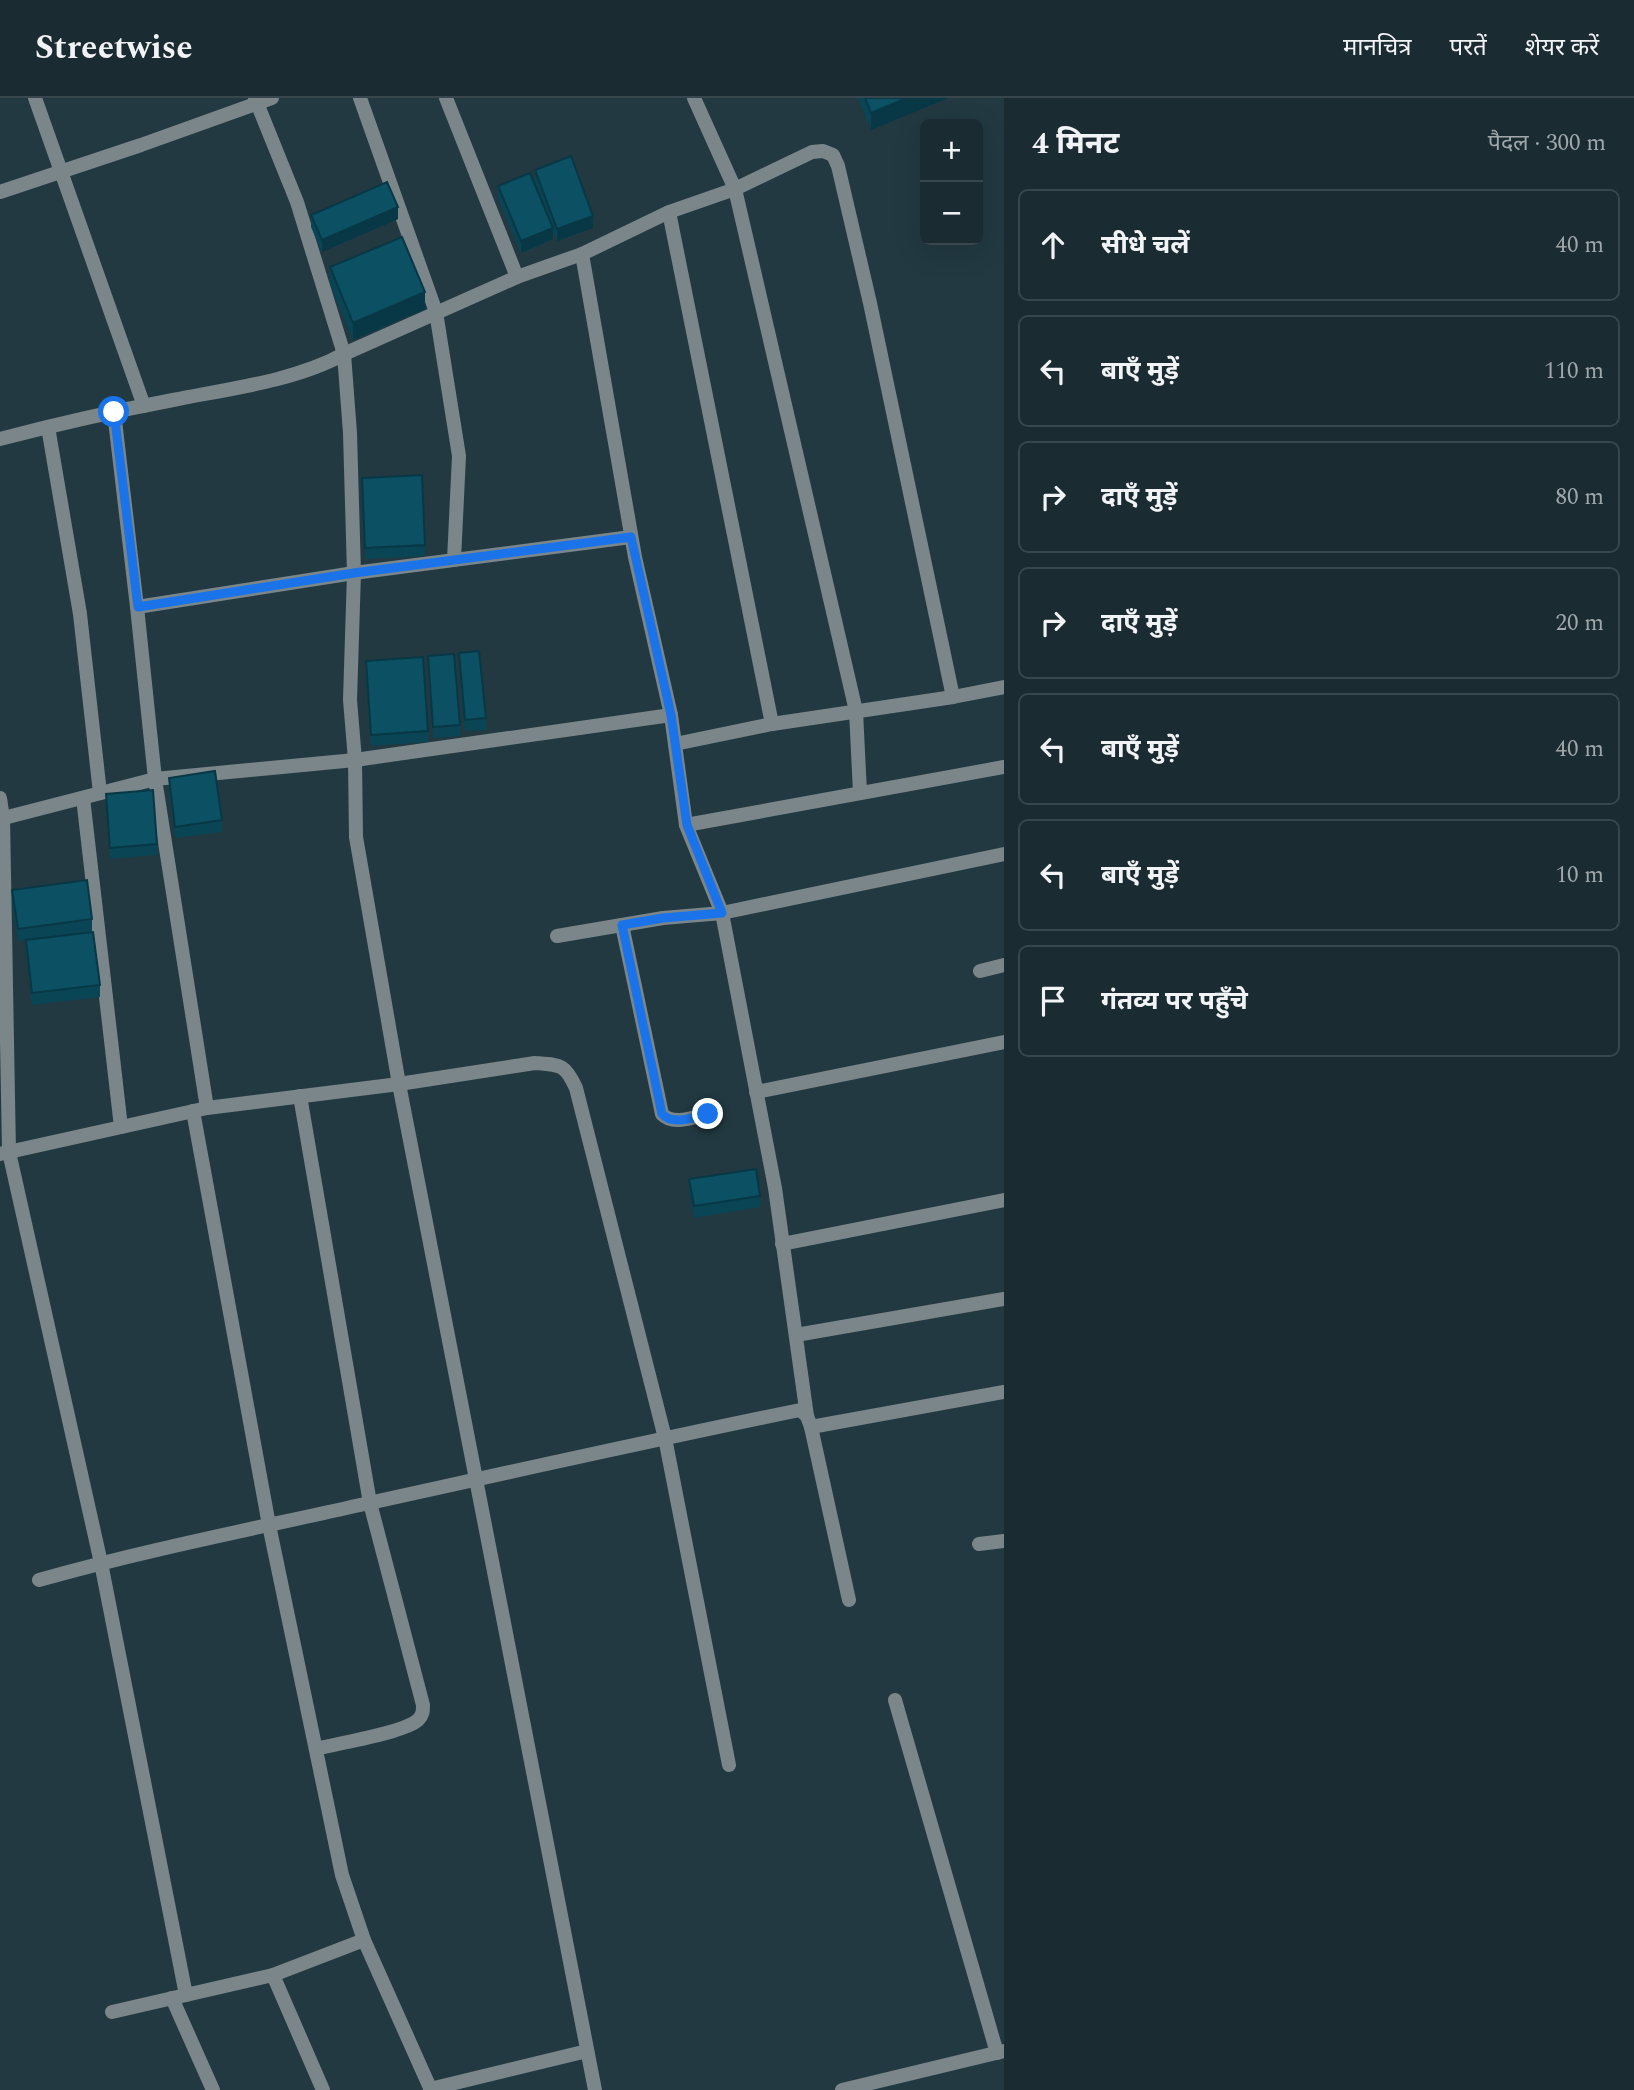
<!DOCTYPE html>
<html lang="hi">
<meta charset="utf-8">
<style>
:root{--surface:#1a2b31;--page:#27373d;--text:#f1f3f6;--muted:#9fa7ab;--line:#38474d}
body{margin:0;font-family:Spectral,"Noto Sans Devanagari",serif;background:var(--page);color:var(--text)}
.controls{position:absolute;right:21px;top:21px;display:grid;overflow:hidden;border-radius:10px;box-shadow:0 7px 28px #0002}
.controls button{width:63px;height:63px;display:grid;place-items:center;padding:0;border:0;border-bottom:2px solid var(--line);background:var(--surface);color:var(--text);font:35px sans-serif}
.stop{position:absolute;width:21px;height:21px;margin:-16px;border:5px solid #1a73e8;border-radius:50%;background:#fff}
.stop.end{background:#1a73e8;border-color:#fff;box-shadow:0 2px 7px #0008}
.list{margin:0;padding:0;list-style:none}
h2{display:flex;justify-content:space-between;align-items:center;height:91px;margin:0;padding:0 28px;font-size:30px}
h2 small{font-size:23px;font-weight:400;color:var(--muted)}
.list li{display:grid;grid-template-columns:46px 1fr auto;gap:21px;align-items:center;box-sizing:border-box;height:112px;margin:0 14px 14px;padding:0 14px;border:2px solid var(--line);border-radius:10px}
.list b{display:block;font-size:26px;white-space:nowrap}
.list em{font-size:23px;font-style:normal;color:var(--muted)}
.icon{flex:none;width:38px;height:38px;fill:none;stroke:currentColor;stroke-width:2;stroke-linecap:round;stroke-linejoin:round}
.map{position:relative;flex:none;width:1004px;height:1992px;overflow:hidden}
header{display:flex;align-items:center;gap:42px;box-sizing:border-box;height:98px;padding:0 35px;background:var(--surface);border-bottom:2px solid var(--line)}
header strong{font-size:33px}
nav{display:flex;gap:38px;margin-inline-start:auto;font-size:24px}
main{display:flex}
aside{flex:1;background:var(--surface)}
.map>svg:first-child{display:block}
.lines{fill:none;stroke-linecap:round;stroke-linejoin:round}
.lane{stroke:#7b868a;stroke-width:14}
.street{stroke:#7b868a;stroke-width:14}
.wall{fill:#0a4555}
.shaded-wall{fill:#083845}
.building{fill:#0c5063;stroke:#083845;stroke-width:2}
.route{stroke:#1a73e8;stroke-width:9}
</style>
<header>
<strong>Streetwise</strong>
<nav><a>मानचित्र</a><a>परतें</a><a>शेयर करें</a></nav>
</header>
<main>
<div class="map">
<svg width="1004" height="1992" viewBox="0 0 1004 1992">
<rect width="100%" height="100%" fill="#223941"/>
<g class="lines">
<path class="lane" d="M895,1602l102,353"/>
<g class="street">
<path d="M35,0l109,308"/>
<path d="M255,0l42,104 47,152 6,79 4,140 -4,127 5,60 1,77 43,247 196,1006"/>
<path d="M360,0l76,214 23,144 -5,104"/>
<path d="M446,0l71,179"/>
<path d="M0,94l141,-47 131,-47"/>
<path d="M669,114l103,512"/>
<path d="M114,314l23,195"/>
<path d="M48,329l32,187 20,179"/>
<path d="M0,341c57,-15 115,-28 173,-39 55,-11 122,-19 171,-46l173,-77 65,-23 87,-42 66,-23 -41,-91"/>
<path d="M675,646l97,-20 181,-27 51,-10"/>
<path d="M860,695l-4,-82 -121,-522 77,-37 11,-1 10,4 5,11 32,137 83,394"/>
<path d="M0,700l3,20 6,334 92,411 85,432"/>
<path d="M83,700l38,329"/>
<path d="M0,721l155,-40 -18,-172 217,-34 277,-36"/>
<path d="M686,727l318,-58"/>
<path d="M622,827l40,189c11,12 32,3 46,0"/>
<path d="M557,838l106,-18 59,-5 -36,-88 -15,-110 -36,-158 -53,-303"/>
<path d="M980,873l24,-6"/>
<path d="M756,994l248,-50"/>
<path d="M300,998l70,407 53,202c0,6 0,10 -5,15 -15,13 -80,23 -102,29"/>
<path d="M207,1010l-52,-329 200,-19 316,-45"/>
<path d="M193,1013l76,414 73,350 22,65 67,150"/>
<path d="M0,1056l207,-46 192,-24 136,-21c26,2 30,1 41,25l89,350 64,327"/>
<path d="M782,1146l222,-44"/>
<path d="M796,1237l208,-36"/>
<path d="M807,1318l-32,-228 -53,-275 282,-59"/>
<path d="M811,1329l38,173"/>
<path d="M979,1446l25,-3"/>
<path d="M39,1482c106,-30 214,-51 321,-75 146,-32 293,-65 440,-95l7,6 4,11 193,-35"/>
<path d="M273,1877l50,115"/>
<path d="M172,1900l41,92"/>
<path d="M112,1914l161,-37 91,-35"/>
<path d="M430,1991l157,-38"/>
<path d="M842,1992l162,-39"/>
</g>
</g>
<g class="wall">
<path d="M858,0h90l-77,32z"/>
<path d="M535,72l58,58 -36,13 -4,-11v9l-32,14 -23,-55v-12l48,24 -11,-29z"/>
<path d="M311,117l87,4 -76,33 -11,-25z"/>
<path d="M330,169l95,42 -72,31 -23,-56z"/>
<path d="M362,392l63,55v11l-60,3z"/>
<path d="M459,555l27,65v12l-21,1 -6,-66z"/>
<path d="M428,558l32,69v11l-27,2z"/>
<path d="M366,563l62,70v11l-57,4z"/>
<path d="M169,680l53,42v12l-47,6 -6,-48z"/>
<path d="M106,696l51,50v11l-47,4z"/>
<path d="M12,792l80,29v12l-74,10 -6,-39z"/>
<path d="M26,842l74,45v12l-68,8 -6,-53z"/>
<path d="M689,1081l71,17v11l-66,11 -5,-27z"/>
</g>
<g class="shaded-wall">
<path d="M907,0h41l-77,32v-17z"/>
<path d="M398,109v12l-76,33v-12z"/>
<path d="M593,118v12l-36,13v-12z"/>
<path d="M553,130v11l-32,14v-12z"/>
<path d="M425,194v17l-72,31v-17z"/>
</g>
<g class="building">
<path d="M865,0h42l-36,15z"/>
<path d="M571,58l22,60 -36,13 -22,-59z"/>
<path d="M530,75l23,55 -32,13 -23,-55z"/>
<path d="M387,84l11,25 -76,33 -11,-25z"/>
<path d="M402,139l23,55 -72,31 -23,-56z"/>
<path d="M422,377l3,70 -60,3 -3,-70z"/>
<path d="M479,553l7,67 -21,2 -6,-67z"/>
<path d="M454,556l6,71 -27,2 -5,-71z"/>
<path d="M423,559l5,74 -57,4 -5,-74z"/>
<path d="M215,673l7,49 -47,7 -6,-49z"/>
<path d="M153,692l4,54 -47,4 -4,-54z"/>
<path d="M87,782l5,39 -74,10 -6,-39z"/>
<path d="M93,834l7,53 -68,8 -6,-53z"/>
<path d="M756,1071l4,27 -66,10 -5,-27z"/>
</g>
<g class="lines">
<path class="route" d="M114,314l24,195 216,-34 277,-36 40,178 16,110 35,88 -59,5 -41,7 40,189c11,12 32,3 46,0"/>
</g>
</svg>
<div class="controls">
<button>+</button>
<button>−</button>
</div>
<div class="stop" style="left:114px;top:314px"></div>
<div class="stop end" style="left:708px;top:1016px"></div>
</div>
<aside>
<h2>4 मिनट<small>पैदल · 300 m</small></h2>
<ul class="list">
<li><svg class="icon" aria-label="ahead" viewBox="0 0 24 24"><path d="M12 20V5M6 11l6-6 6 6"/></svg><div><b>सीधे चलें</b></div><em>40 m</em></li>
<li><svg class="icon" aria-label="left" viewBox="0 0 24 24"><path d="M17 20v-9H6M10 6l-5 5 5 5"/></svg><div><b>बाएँ मुड़ें</b></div><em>110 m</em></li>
<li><svg class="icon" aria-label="right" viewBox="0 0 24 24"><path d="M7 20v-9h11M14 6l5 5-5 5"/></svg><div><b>दाएँ मुड़ें</b></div><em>80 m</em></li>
<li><svg class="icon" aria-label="right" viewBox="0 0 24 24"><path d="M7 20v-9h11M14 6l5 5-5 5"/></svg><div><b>दाएँ मुड़ें</b></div><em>20 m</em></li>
<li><svg class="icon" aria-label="left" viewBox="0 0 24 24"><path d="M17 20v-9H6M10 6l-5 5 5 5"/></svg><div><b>बाएँ मुड़ें</b></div><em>40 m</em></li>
<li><svg class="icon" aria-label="left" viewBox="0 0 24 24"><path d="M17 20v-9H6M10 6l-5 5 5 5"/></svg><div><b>बाएँ मुड़ें</b></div><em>10 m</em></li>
<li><svg class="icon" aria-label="arrive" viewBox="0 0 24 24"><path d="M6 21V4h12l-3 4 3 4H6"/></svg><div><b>गंतव्य पर पहुँचे</b></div></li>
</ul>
</aside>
</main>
